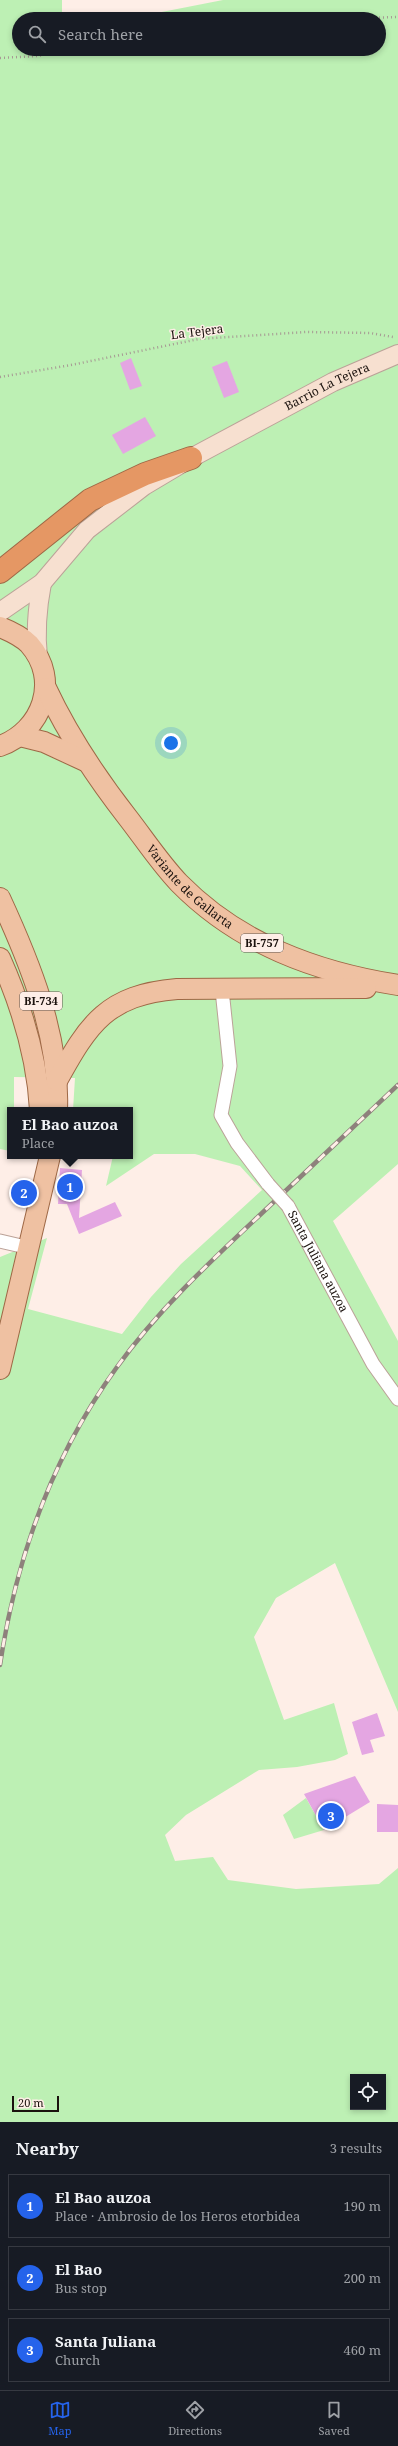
<!DOCTYPE html>
<meta charset="utf-8">
<style>
:root{--surface:#171b24;--page:#20242c;--text:#f1f3f6;--muted:#9ea1a6;--line:#363941;--accent:#2563eb}
body{margin:0;font-family:"Noto Serif",serif;background:var(--page);color:var(--text)}
.controls{position:absolute;right:12px;bottom:12px;display:grid;overflow:hidden;border-radius:0px;box-shadow:0 2px 6px #0003}
.controls button{width:36px;height:36px;display:grid;place-items:center;padding:0;border:0;border-bottom:1px solid var(--line);background:var(--surface);color:var(--text);font:20px sans-serif}
.scale{position:absolute;left:12px;bottom:10px;width:47px;box-sizing:border-box;padding-left:4px;border:2px solid #1b120e;border-top:0;font-size:11px;line-height:14px;white-space:nowrap;color:#1b120e;-webkit-text-stroke:3px #feeee7;paint-order:stroke}
.you{position:absolute;left:171px;top:743px;width:14px;height:14px;margin:-10px;border:3px solid #fff;border-radius:50%;background:#1a73e8;box-shadow:0 0 0 6px #1a73e833}
.badge{display:grid;place-items:center;width:26px;height:26px;border-radius:50%;background:var(--accent);color:#fff;font-size:13px;font-weight:700}
.pin{position:absolute;translate:-50% -50%;border:2px solid #fff;box-shadow:0 1px 4px #0006}
.popup{position:absolute;left:7px;top:1107px;width:126px;height:52px;box-sizing:border-box;display:grid;place-content:center;border-radius:0px;background:var(--surface);filter:drop-shadow(0 1px 3px #0005);font-size:13px;white-space:nowrap;color:var(--muted)}
.popup b{font-size:15px;color:var(--text)}
.popup::after{content:'';position:absolute;left:50%;top:100%;margin-left:-8px;border:8px solid transparent;border-top-color:var(--surface)}
.list{margin:0;padding:0;list-style:none}
h2{display:flex;justify-content:space-between;align-items:center;height:52px;margin:0;padding:0 16px;font-size:17px}
h2 small{font-size:13px;font-weight:400;color:var(--muted)}
.list li{display:grid;grid-template-columns:26px 1fr auto;gap:12px;align-items:center;box-sizing:border-box;height:64px;margin:0 8px 8px;padding:0 8px;border:1px solid var(--line);border-radius:0px}
.list b{display:block;font-size:15px;white-space:nowrap}
.list p{margin:0;font-size:13px;white-space:nowrap;color:var(--muted)}
.list em{font-size:13px;font-style:normal;color:var(--muted)}
.icon{flex:none;width:22px;height:22px;fill:none;stroke:currentColor;stroke-width:2;stroke-linecap:round;stroke-linejoin:round}
.map{position:relative;flex:none;width:398px;height:2122px;overflow:hidden}
.search{position:absolute;background:var(--surface);box-shadow:0 2px 6px #0003;left:12px;right:12px;top:12px;height:44px;display:flex;align-items:center;gap:10px;box-sizing:border-box;padding:0 14px;border-radius:22px;color:var(--muted);font-size:15px}
.sheet{height:268px;background:var(--surface)}
nav{display:flex;justify-content:space-around;align-items:center;box-sizing:border-box;height:56px;border-top:1px solid var(--line);background:var(--surface);font-size:11px;color:var(--muted)}
nav a{display:grid;justify-items:center;gap:2px}
nav .on{color:var(--accent)}
.map>svg:first-child{display:block}
.green{fill:#bdf0b4;fill-rule:evenodd}
.building{fill:#e4a6e2}
.lines{fill:none;stroke-linecap:round;stroke-linejoin:round}
.street-casing{stroke:#bba298;stroke-width:15}
.secondary-casing{stroke:#bba298;stroke-width:20}
.primary-casing{stroke:#9e6846;stroke-width:22}
.highway-casing{stroke:#9e6846;stroke-width:24}
.path{stroke:#a69993;stroke-width:2.5;stroke-dasharray:1 3;stroke-linecap:butt}
.street{stroke:#fff;stroke-width:13}
.secondary{stroke:#f7e0d0;stroke-width:18}
.primary{stroke:#efc1a2;stroke-width:20}
.highway{stroke:#e59764;stroke-width:22}
.rail-casing{stroke:#8e817c;stroke-width:4.5}
.rail{stroke:#feeee7;stroke-width:3;stroke-dasharray:9;stroke-linecap:butt}
.street-bridge-casing{stroke:#bba298;stroke-width:15;stroke-linecap:butt}
.street-bridge{stroke:#fff;stroke-width:13}
.labels{text-anchor:middle;stroke-width:3;stroke-linejoin:round;paint-order:stroke}
.shield{fill:#feeee7;stroke:#5f544f;stroke-width:1}
.shield-label{font-size:11px;font-weight:bold;fill:#1b120e}
.street-label{font-size:12px;fill:#1b120e;stroke:#feeee7}
</style>
<div class="map">
<svg width="398" height="2122" viewBox="0 0 398 2122">
<rect width="100%" height="100%" fill="#feeee7"/>
<g class="green">
<path d="M0,0h62v19h-43v30h360v-30h-253l97,-19h175v1164l-65,57 65,120v371l-63,-149 -59,35 -22,39 30,83 50,-17 14,51 -13,6 -38,7 -38,3 -73,45 -21,20 10,26 38,-4 15,23 68,9 83,-5 19,-16v254h-398v-865l47,-19 -19,71 94,25 29,-37 30,-33 81,-74 -22,-24 -45,-12h-41l-48,32 7,-30h17v-46h-57l2,-32 -61,-1v33h-4v41l-10,-2zM353,2077h30v30h-30z"/>
<path d="M306,1798l18,32 -30,9 -11,-24z"/>
</g>
<g class="building">
<path d="M131,358l11,28 -12,4 -10,-27z"/>
<path d="M227,361l12,31 -15,6 -12,-31z"/>
<path d="M145,417l11,19 -33,18 -11,-19z"/>
<path d="M60,1168l22,2 -3,48 36,-16 7,14 -43,18 -12,-30h-9z"/>
<path d="M377,1713l8,23 -15,4 4,12 -12,3 -10,-33z"/>
<path d="M355,1776l15,26 -46,28 -20,-36z"/>
<path d="M377,1804l21,1v27h-21z"/>
</g>
<g class="lines">
<g class="street-casing">
<g id="street">
<path d="M222,990l8,76 -9,49 16,28 31,41"/>
<path id="s1" d="M288,1206l85,158 25,35"/>
<path d="M0,1241l30,7"/>
</g>
</g>
<g class="secondary-casing">
<g id="secondary">
<path id="s2" d="M0,612l42,-29 45,-53 57,-44 47,-28 142,-76 65,-28"/>
<path d="M38,657c-3,-26 -1,-48 4,-74"/>
</g>
</g>
<g class="primary-casing">
<g id="primary">
<path d="M0,627c10,4 21,9 29,17 32,36 13,87 -29,102"/>
<path id="s3" d="M46,688c22,47 50,89 82,130 17,22 32,45 51,65 60,61 137,89 219,102"/>
<path d="M20,736l24,6 41,19"/>
<path d="M0,898c30,65 60,138 57,212"/>
<path d="M0,958c22,49 37,98 40,152"/>
<path d="M57,1081c32,-58 50,-86 120,-92l189,-1"/>
<path d="M0,1369l50,-213"/>
</g>
</g>
<g class="highway-casing">
<path id="highway" d="M0,572l90,-72 55,-26 46,-16"/>
</g>
<g class="path">
<path d="M339,19l59,-2"/>
<path d="M0,58l38,-2 36,-7"/>
<path d="M0,377l71,-12 128,-26 107,-7 64,1 23,4"/>
</g>
<use href="#street" class="street"/>
<use href="#secondary" class="secondary"/>
<use href="#primary" class="primary"/>
<use href="#highway" class="highway"/>
<g class="rail-casing">
<path id="rail" d="M0,1665c16,-107 53,-210 117,-298 41,-57 93,-105 144,-153 46,-43 91,-86 137,-129"/>
</g>
<use href="#rail" class="rail"/>
<g class="street-bridge-casing">
<path id="street-bridge" d="M268,1184l20,22"/>
</g>
<use href="#street-bridge" class="street-bridge"/>
</g>
<g class="labels">
<g class="shield">
<rect x="241" y="934" width="42" height="18" rx="3"/>
<rect x="20" y="992" width="42" height="18" rx="3"/>
</g>
<g class="shield-label">
<text x="262" y="947">BI-757</text>
<text x="41" y="1005">BI-734</text>
</g>
<g class="street-label">
<text transform="translate(197 332) rotate(-7)" y="4">La Tejera</text>
<text dy="4" stroke="none"><textPath href="#s2" startOffset="401">Barrio La Tejera</textPath></text>
<text dy="4" stroke="none"><textPath href="#s3" startOffset="247">Variante de Gallarta</textPath></text>
<text dy="4" stroke="none"><textPath href="#s1" startOffset="63">Santa Juliana auzoa</textPath></text>
</g>
</g>
</svg>
<div class="controls">
<button><svg class="icon" aria-label="locate" viewBox="0 0 24 24"><circle cx="12" cy="12" r="6"/><path d="M12 2v4M12 18v4M2 12h4M18 12h4"/></svg></button>
</div>
<div class="scale">20 m</div>
<div class="you"></div>
<div class="pin badge" style="left:70px;top:1187px">1</div>
<div class="popup"><b>El Bao auzoa</b>Place</div>
<div class="pin badge" style="left:24px;top:1193px">2</div>
<div class="pin badge" style="left:331px;top:1816px">3</div>
<div class="search"><svg class="icon" aria-label="search" viewBox="0 0 24 24"><circle cx="10" cy="10" r="6"/><path d="M15 15l6 6"/></svg>Search here</div>
</div>
<section class="sheet">
<h2>Nearby<small>3 results</small></h2>
<ul class="list">
<li><span class="badge">1</span><div><b>El Bao auzoa</b><p>Place · Ambrosio de los Heros etorbidea</p></div><em>190 m</em></li>
<li><span class="badge">2</span><div><b>El Bao</b><p>Bus stop</p></div><em>200 m</em></li>
<li><span class="badge">3</span><div><b>Santa Juliana</b><p>Church</p></div><em>460 m</em></li>
</ul>
</section>
<nav>
<a class="on"><svg class="icon" aria-label="map" viewBox="0 0 24 24"><path d="M3 6l6-2 6 2 6-2v14l-6 2-6-2-6 2zM9 4v14M15 6v14"/></svg>Map</a>
<a><svg class="icon" aria-label="directions" viewBox="0 0 24 24"><path d="M12 3l9 9-9 9-9-9zM9 14v-3h6M13 9l2 2-2 2"/></svg>Directions</a>
<a><svg class="icon" aria-label="saved" viewBox="0 0 24 24"><path d="M7 4h10v16l-5-4-5 4z"/></svg>Saved</a>
</nav>
